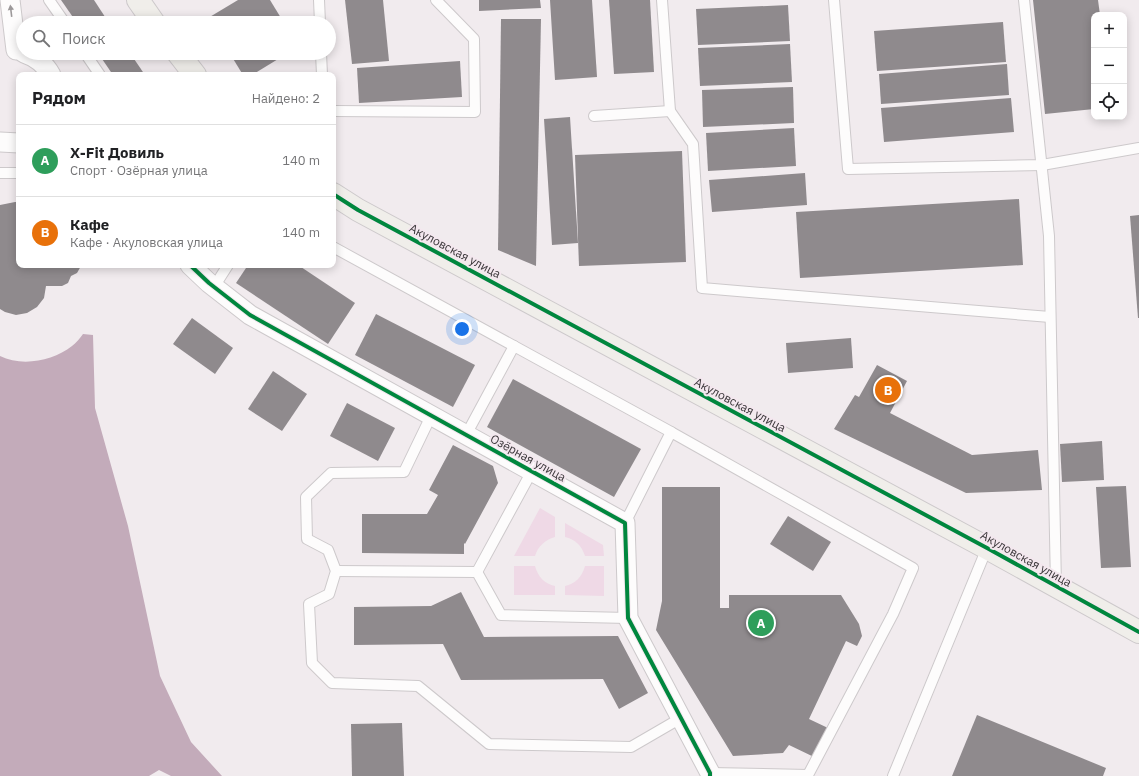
<!DOCTYPE html>
<html lang="ru">
<meta charset="utf-8">
<style>
:root{--surface:#fff;--page:#f6f6f6;--text:#202124;--muted:#757577;--line:#e0e0e0;--accent:#d93025}
body{margin:0;font-family:"IBM Plex Sans",sans-serif;background:var(--page);color:var(--text)}
.controls{position:absolute;right:12px;top:12px;display:grid;overflow:hidden;border-radius:8px;box-shadow:0 2px 10px #0003}
.controls button{width:36px;height:36px;display:grid;place-items:center;padding:0;border:0;border-bottom:1px solid var(--line);background:var(--surface);color:var(--text);font:20px sans-serif}
.you{position:absolute;left:462px;top:329px;width:14px;height:14px;margin:-10px;border:3px solid #fff;border-radius:50%;background:#1a73e8;box-shadow:0 0 0 6px #1a73e833}
.badge{display:grid;place-items:center;width:26px;height:26px;border-radius:50%;background:var(--accent);color:#fff;font-size:13px;font-weight:700}
.pin{position:absolute;translate:-50% -50%;border:2px solid #fff;box-shadow:0 1px 4px #0006}
.list{margin:0;padding:0;list-style:none}
h2{display:flex;justify-content:space-between;align-items:center;height:52px;margin:0;padding:0 16px;font-size:17px}
h2 small{font-size:13px;font-weight:400;color:var(--muted)}
.list li{display:grid;grid-template-columns:26px 1fr auto;gap:12px;align-items:center;box-sizing:border-box;height:72px;padding:0 16px;border-top:1px solid var(--line)}
.list b{display:block;font-size:15px;white-space:nowrap}
.list p{margin:0;font-size:13px;white-space:nowrap;color:var(--muted)}
.list em{font-size:13px;font-style:normal;color:var(--muted)}
.icon{flex:none;width:22px;height:22px;fill:none;stroke:currentColor;stroke-width:2;stroke-linecap:round;stroke-linejoin:round}
.map{position:relative;flex:none;width:1139px;height:776px;overflow:hidden}
.search{position:absolute;background:var(--surface);box-shadow:0 2px 10px #0003;left:16px;top:16px;width:320px;height:44px;display:flex;align-items:center;gap:10px;box-sizing:border-box;padding:0 14px;border-radius:22px;color:var(--muted);font-size:15px}
.panel{position:absolute;background:var(--surface);box-shadow:0 2px 10px #0003;left:16px;top:72px;width:320px;height:196px;border-radius:8px}
.map>svg:first-child{display:block}
.green{fill:#efd9e6}
.water{fill:#c3abba}
.building{fill:#8f8a8d}
.lines{fill:none;stroke-linecap:round;stroke-linejoin:round}
.lane-casing{stroke:#cdc9cb;stroke-width:12}
.street-casing{stroke:#cdc9cb;stroke-width:21}
.secondary-casing{stroke:#cdc9cb;stroke-width:24}
.lane{stroke:#fdfcfc;stroke-width:10}
.street{stroke:#fdfcfc;stroke-width:19}
.secondary{stroke:#f0eeea;stroke-width:22}
.cycleway-casing{stroke:#f4e8ef;stroke-width:6}
.cycleway{stroke:#00873e;stroke-width:4}
.oneway{fill:#9c999a}
.labels{text-anchor:middle;stroke-width:4;stroke-linejoin:round;paint-order:stroke}
.street-label{font-size:12px;fill:#3a3639;stroke:#f4e8ef}
</style>
<div class="map">
<svg width="1139" height="776" viewBox="0 0 1139 776">
<rect width="100%" height="100%" fill="#f1ebee"/>
<g class="green">
<path d="M540,508l15,9v20c-10,3 -17,9 -20,19h-21z"/>
<path d="M565,523l38,22 1,11h-19c-3,-10 -10,-17 -20,-19z"/>
<path d="M514,566h21c3,11 10,18 20,20v9h-41z"/>
<path d="M585,566h19v30l-39,-1v-9c10,-2 17,-9 20,-20z"/>
</g>
<path class="water" d="M83,334l10,1 2,73 33,118 32,150 31,66 31,34h-51l-12,-6 -10,6h-149v-420c22,11 53,5 72,-10 4,-3 8,-8 11,-12z"/>
<g class="building">
<path d="M61,0h33l15,23h-32z"/>
<path d="M238,0h32l11,18 -9,5h-61l-3,-5z"/>
<path d="M345,0h38l6,61 -37,3z"/>
<path d="M479,0h61l1,8 -62,3z"/>
<path d="M550,0h42l5,77 -42,3z"/>
<path d="M609,0h41l4,72 -40,2z"/>
<path d="M1033,0h65l2,15h-6v94l-49,5z"/>
<path d="M788,5l2,36 -92,4 -2,-36z"/>
<path d="M501,19h40l-5,247 -38,-16z"/>
<path d="M1003,22l3,40 -129,9 -3,-40z"/>
<path d="M790,44l2,38 -92,4 -2,-38z"/>
<path d="M98,53h32l15,22h-32z"/>
<path d="M238,53h50l-36,22h-9l-11,-18z"/>
<path d="M460,61l2,36 -103,6 -2,-35z"/>
<path d="M1007,64l2,31 -128,9 -2,-30z"/>
<path d="M793,87l1,36 -91,4 -1,-37z"/>
<path d="M1011,98l3,34 -130,10 -3,-34z"/>
<path d="M570,117l8,126 -26,2 -8,-126z"/>
<path d="M794,128l2,38 -88,5 -2,-38z"/>
<path d="M682,151l4,111 -107,4 -4,-111z"/>
<path d="M805,173l2,32 -95,7 -3,-32z"/>
<path d="M1019,199l4,66 -223,13 -4,-66z"/>
<path d="M15,202h4v63h62v1l-4,7 -6,3 -3,7 -6,3h-16l-2,12 -7,9 -10,6 -11,2 -11,-3 -5,-3v-104z"/>
<path d="M1139,215v103h-1l-8,-102z"/>
<path d="M248,265h50l57,38 -27,41 -92,-61z"/>
<path d="M376,314l99,51 -22,42 -98,-52z"/>
<path d="M192,318l41,30 -18,26 -42,-30z"/>
<path d="M851,338l2,30 -65,5 -2,-30z"/>
<path d="M877,365l30,16 -17,32 82,42 66,-5 4,40 -76,3 -132,-64 21,-34 4,2z"/>
<path d="M273,371l34,23 -25,37 -34,-22z"/>
<path d="M513,379l128,70 -27,48 -127,-70z"/>
<path d="M347,403l48,25 -17,33 -48,-25z"/>
<path d="M1102,441l2,39 -42,2 -2,-38z"/>
<path d="M453,445l40,21 5,17 -33,61 -1,-1v11l-102,-1v-39h65l11,-19 -9,-5z"/>
<path d="M1126,486l5,81 -30,1 -5,-81z"/>
<path d="M662,487h58v121h9v-13h112l18,29 3,12 -5,10 -11,-5 -37,78 19,9 -14,29 -25,-12 -6,8 -50,3 -77,-126 6,-29z"/>
<path d="M788,516l43,26 -18,29 -43,-27z"/>
<path d="M461,592l23,45 134,-1 30,57 -29,16 -16,-30 -142,1 -18,-36 -89,1v-38l77,-1z"/>
<path d="M977,715l129,53 -3,8h-151z"/>
<path d="M402,723l2,53h-52l-1,-52z"/>
</g>
<g class="lines">
<g class="lane-casing">
<g id="lane">
<path d="M49,0l16,23"/>
<path d="M319,0l1,23"/>
<path d="M662,0l8,111 23,33 9,144 348,29"/>
<path d="M834,0l14,169 194,-4 97,-17"/>
<path d="M1024,0l25,236 7,350"/>
<path d="M85,53l15,22"/>
<path d="M321,53l1,22"/>
<path d="M333,111l142,1 -1,-73 -38,-39"/>
<path d="M594,116l76,-5"/>
<path d="M0,173h19"/>
<path d="M333,247l338,185"/>
<path d="M214,287l14,-22"/>
<path d="M431,416l-27,56 -73,1 -25,24 1,42 21,11 8,21 -7,23 -20,10 3,59 20,20 86,3 71,58 142,3 50,-29"/>
<path d="M466,435l48,-89"/>
<path d="M625,523l46,-91 242,136 -20,46 -85,161 -98,-2"/>
<path d="M336,571l141,1 24,43 127,3"/>
<path d="M477,572l55,-101"/>
<path d="M893,776l94,-228"/>
</g>
</g>
<g class="street-casing">
<g id="street">
<path d="M10,0l6,50"/>
<path d="M24,53c12,4 21,11 27,22"/>
<path d="M0,142l19,1"/>
<path d="M190,265l19,18 41,32 375,208 3,95 82,155v3"/>
</g>
</g>
<g class="secondary-casing">
<g id="secondary">
<path d="M138,0l16,23"/>
<path d="M178,53l17,22"/>
<path d="M333,194l25,16 629,338 152,84"/>
</g>
</g>
<use href="#lane" class="lane"/>
<use href="#street" class="street"/>
<use href="#secondary" class="secondary"/>
<g class="cycleway-casing">
<g id="cycleway">
<path d="M333,194l25,16 629,338 152,84"/>
<path d="M190,265l19,18 41,32 375,208 3,95 82,155v3"/>
</g>
</g>
<use href="#cycleway" class="cycleway"/>
</g>
<defs><path id="oneway-solid" d="M-6-.8H1V-3.2L6.5 0L1 3.2V.8H-6Z"/></defs>
<use class="oneway" href="#oneway-solid" transform="translate(11 11) rotate(-97)"/>
<g class="labels">
<g class="street-label">
<text transform="translate(455 251) rotate(28)" y="4">Акуловская улица</text>
<text transform="translate(740 405) rotate(28)" y="4">Акуловская улица</text>
<text transform="translate(528 458) rotate(29)" y="4">Озёрная улица</text>
<text transform="translate(1026 559) rotate(29)" y="4">Акуловская улица</text>
</g>
</g>
</svg>
<div class="controls">
<button>+</button>
<button>−</button>
<button><svg class="icon" aria-label="locate" viewBox="0 0 24 24"><circle cx="12" cy="12" r="6"/><path d="M12 2v4M12 18v4M2 12h4M18 12h4"/></svg></button>
</div>
<div class="you"></div>
<div class="pin badge" style="left:761px;top:623px;background:#2e9e5b">A</div>
<div class="pin badge" style="left:888px;top:390px;background:#e8710a">B</div>
<div class="search"><svg class="icon" aria-label="search" viewBox="0 0 24 24"><circle cx="10" cy="10" r="6"/><path d="M15 15l6 6"/></svg>Поиск</div>
<section class="panel">
<h2>Рядом<small>Найдено: 2</small></h2>
<ul class="list">
<li><span class="badge" style="background:#2e9e5b">A</span><div><b>X-Fit Довиль</b><p>Спорт · Озёрная улица</p></div><em>140 m</em></li>
<li><span class="badge" style="background:#e8710a">B</span><div><b>Кафе</b><p>Кафе · Акуловская улица</p></div><em>140 m</em></li>
</ul>
</section>
</div>
